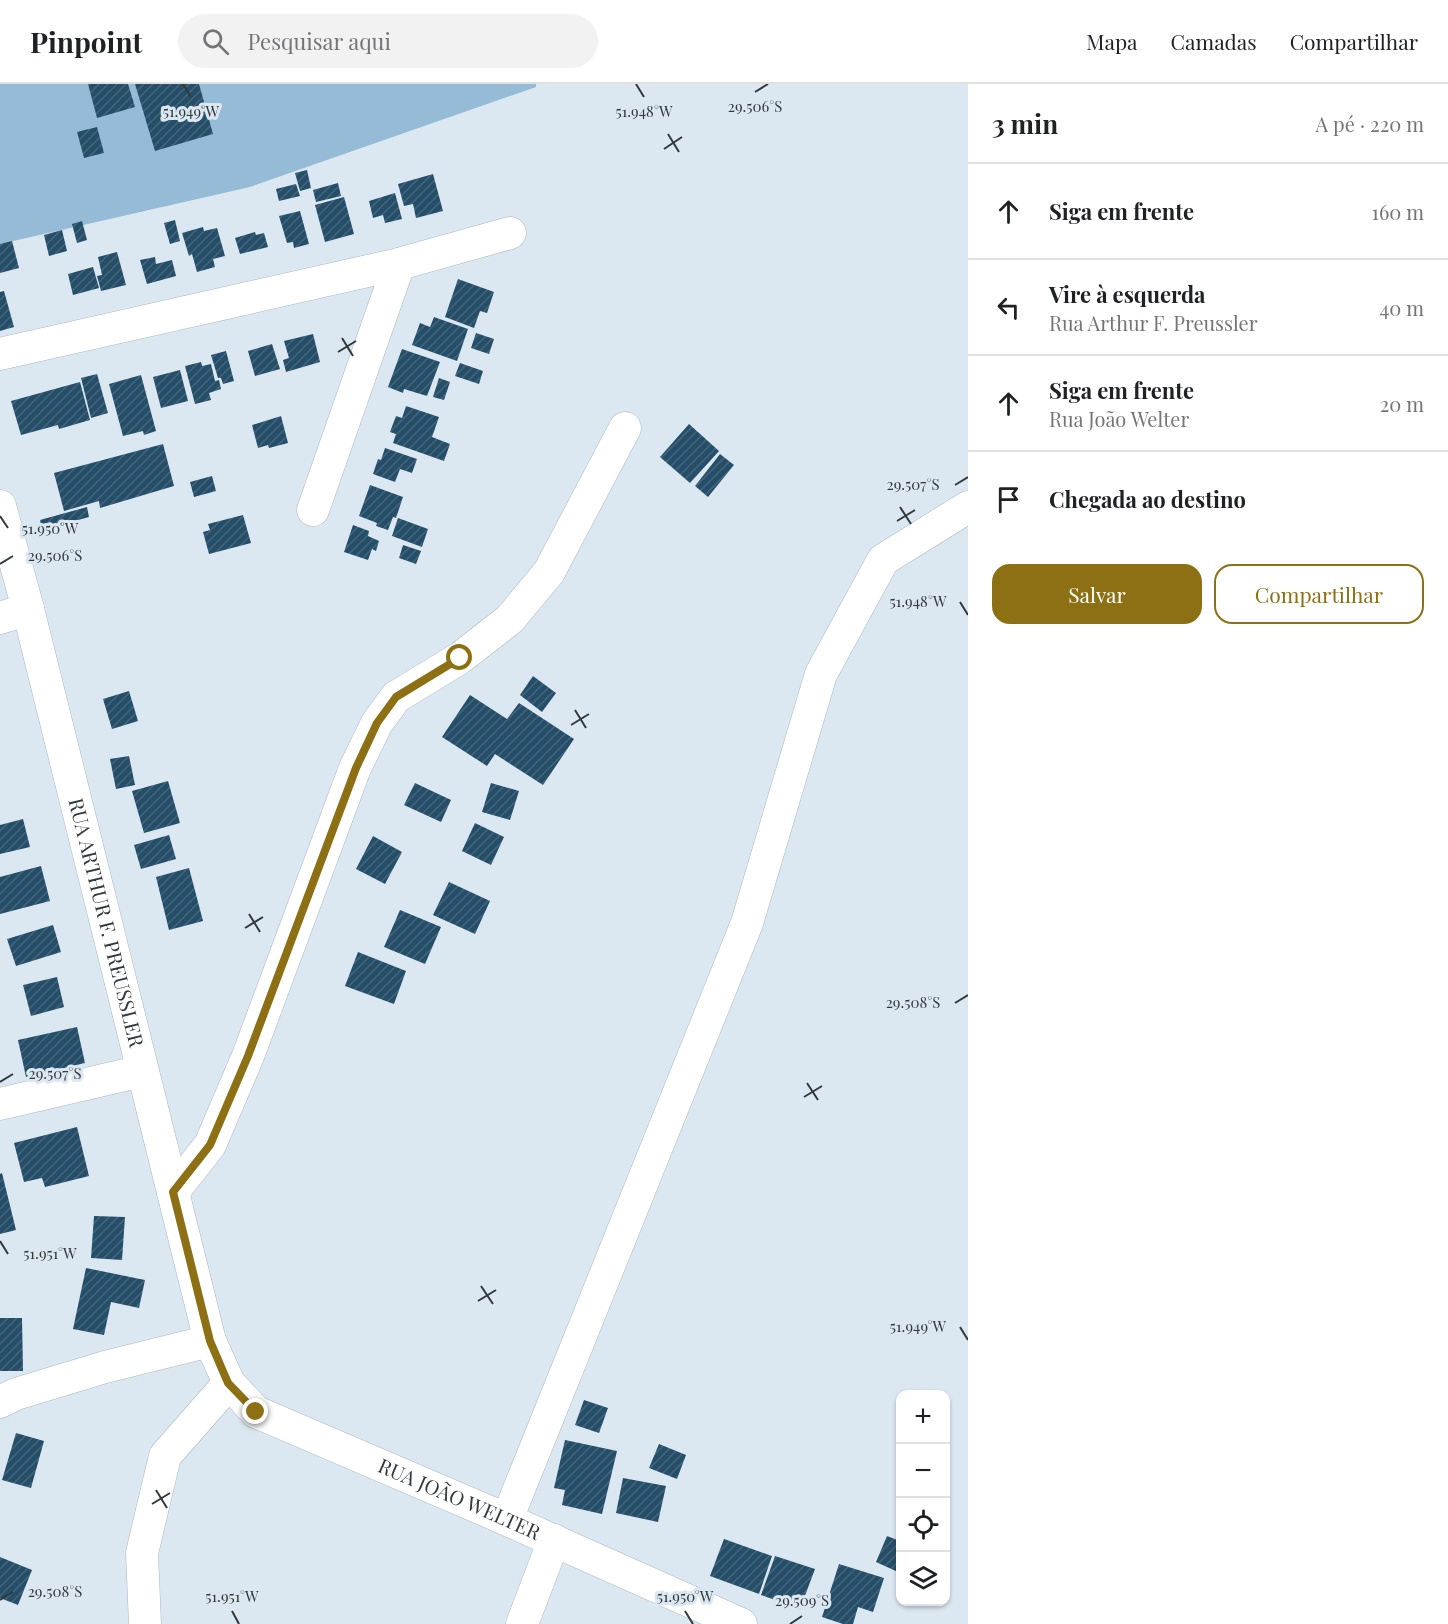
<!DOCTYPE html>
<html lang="pt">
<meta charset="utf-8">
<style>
:root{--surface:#fff;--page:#f2f2f2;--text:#202124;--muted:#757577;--line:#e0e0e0;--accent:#8c7013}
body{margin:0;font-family:"Playfair Display",serif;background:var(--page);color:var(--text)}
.controls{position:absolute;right:18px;bottom:18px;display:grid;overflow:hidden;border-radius:12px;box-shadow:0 2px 4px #0004}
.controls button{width:54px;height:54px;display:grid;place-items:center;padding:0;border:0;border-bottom:2px solid var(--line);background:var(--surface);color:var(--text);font:30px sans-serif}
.stop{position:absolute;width:18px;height:18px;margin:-14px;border:4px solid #8c7013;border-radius:50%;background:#fff}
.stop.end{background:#8c7013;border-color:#fff;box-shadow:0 2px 6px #0008}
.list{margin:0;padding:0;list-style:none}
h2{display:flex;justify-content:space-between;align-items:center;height:78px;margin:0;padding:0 24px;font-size:26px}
h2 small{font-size:20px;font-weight:400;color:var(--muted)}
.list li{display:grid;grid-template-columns:39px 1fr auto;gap:18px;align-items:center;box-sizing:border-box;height:96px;padding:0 24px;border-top:2px solid var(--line)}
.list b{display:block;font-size:22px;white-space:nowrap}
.list p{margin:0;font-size:20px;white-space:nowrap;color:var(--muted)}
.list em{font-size:20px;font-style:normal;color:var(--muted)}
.actions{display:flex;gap:12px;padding:18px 24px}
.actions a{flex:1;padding:14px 0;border:2px solid var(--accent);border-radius:18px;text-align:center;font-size:21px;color:var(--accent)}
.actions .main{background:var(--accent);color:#fff}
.icon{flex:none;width:33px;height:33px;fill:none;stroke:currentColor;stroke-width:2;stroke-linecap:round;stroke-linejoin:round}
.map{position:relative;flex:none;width:968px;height:1540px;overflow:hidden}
header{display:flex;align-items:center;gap:36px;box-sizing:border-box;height:84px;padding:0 30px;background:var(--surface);border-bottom:2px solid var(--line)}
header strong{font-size:28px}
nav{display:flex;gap:33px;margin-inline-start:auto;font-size:21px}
.search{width:420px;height:54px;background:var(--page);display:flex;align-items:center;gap:15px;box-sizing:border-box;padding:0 21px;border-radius:33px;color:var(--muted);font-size:22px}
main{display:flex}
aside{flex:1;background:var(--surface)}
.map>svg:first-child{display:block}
.garden{fill:#95bbd6}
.building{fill:url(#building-hatch)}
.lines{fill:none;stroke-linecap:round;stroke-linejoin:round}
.minor-casing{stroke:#acb8c2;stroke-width:33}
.minor{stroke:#fff;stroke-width:32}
.route{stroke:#8c7013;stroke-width:8}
.ticks{fill:none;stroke:#33383c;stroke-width:2}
.labels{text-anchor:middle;stroke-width:6;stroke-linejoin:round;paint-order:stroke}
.street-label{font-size:20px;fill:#33383c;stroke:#dbe8f2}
.ticks-label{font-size:15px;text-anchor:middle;fill:#33383c;stroke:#dbe8f2;stroke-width:6;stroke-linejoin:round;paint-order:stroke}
</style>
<header>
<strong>Pinpoint</strong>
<div class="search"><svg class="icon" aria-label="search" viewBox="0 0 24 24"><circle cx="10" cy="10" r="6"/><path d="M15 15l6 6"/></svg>Pesquisar aqui</div>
<nav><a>Mapa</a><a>Camadas</a><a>Compartilhar</a></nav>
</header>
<main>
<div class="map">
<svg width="968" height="1540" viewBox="0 0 968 1540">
<defs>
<pattern id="building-hatch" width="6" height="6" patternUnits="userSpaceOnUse" patternTransform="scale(1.5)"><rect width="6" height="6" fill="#254e69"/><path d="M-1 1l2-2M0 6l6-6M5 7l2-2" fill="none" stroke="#44657b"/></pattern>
</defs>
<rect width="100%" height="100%" fill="#dbe8f2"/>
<path class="garden" d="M0,0h536v3l-286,100 -250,57z"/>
<g class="building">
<path d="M88,0h40l7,23 -38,11z"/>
<path d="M135,0h64l14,50 -58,17z"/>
<path d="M97,43l7,26 -20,5 -7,-26z"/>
<path d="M307,86l4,18 -11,3 -5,-18z"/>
<path d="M433,90l10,37 -27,7 -3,-14 -9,2 -6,-22z"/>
<path d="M338,99l3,13 -25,6 -3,-12z"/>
<path d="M296,100l4,12 -21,5 -3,-12z"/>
<path d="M395,109l7,26 -17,4 -2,-8 -10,3 -4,-17z"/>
<path d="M344,113l10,37 -29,8 -10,-37z"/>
<path d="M300,127l9,33 -15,4 -1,-6 -6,1 -8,-27z"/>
<path d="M175,136l5,21 -10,3 -6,-21z"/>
<path d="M82,137l5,19 -10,3 -5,-19z"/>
<path d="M203,143l1,4 13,-3 8,28 -12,3 2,8 -18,5 -5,-18 -3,2 -7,-23z"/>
<path d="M62,146l5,21 -18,5 -5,-21z"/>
<path d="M255,148l1,3 8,-2 4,14 -28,7 -5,-16z"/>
<path d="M12,157l7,27 -19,5v-29z"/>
<path d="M117,168l9,33 -25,6 -4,-15 5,-1 -4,-18z"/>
<path d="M155,173l1,7 16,-4 4,16 -29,8 -7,-24z"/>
<path d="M93,183l6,21 -26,7 -5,-21z"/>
<path d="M458,195l36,13 -7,21 -7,-2 -6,17 -29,-11z"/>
<path d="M4,207l10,36 -14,4v-39z"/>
<path d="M434,233l34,12 -11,32 -45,-16 8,-22 10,4z"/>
<path d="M476,249l18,6 -5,15 -18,-6z"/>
<path d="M313,250l7,28 -34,10 -3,-12 6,-2 -5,-17z"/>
<path d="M272,260l8,25 -25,7 -7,-25z"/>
<path d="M402,265l38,13 -13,34 -23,-7 -1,4 -15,-6z"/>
<path d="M226,267l8,30 -11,3 -2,-6h-3l-7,-23z"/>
<path d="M201,278l1,4 9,-2 4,17 4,-1 2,9 -12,4 2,7 -16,4 -10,-38z"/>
<path d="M460,279l23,8 -4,13 -24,-8z"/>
<path d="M180,286l8,31 -27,7 -8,-31z"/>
<path d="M97,290l11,39 -17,5 -10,-40z"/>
<path d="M141,291l15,56 -12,4 -1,-4 -20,5 -14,-52z"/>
<path d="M439,294l11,4 -6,18 -11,-3z"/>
<path d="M80,298l10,38 -31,9 -1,-4 -37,10 -10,-34z"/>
<path d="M406,322l33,11 -7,20 18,7 -6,17 -51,-18 3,-9 -6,-2 6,-16 6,2z"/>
<path d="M281,332l7,27 -19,5 -1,-3 -10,3 -6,-23z"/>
<path d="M689,340l30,27 -29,32 -30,-26z"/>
<path d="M163,360l11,42 -74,22 -1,-7 -35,10 -10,-38z"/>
<path d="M385,364l32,11 -5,14 -12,-4 -5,13 -22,-8 5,-15 3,1z"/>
<path d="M720,370l14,11 -26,32 -13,-11z"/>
<path d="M212,392l4,15 -22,6 -4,-15z"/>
<path d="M370,401l33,12 -7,21 -3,-1 -5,13 -12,-4 1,-3 -18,-7z"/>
<path d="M87,423l2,10 -47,13 -2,-10z"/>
<path d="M243,431l8,28 -42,11 -6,-22 7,-2 -2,-6z"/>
<path d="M398,434l30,11 -6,18 -30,-11z"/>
<path d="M353,441l16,6 -1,5 11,5 -3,10 -4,-2 -4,11 -24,-8z"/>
<path d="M403,461l18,6 -5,13 -17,-6z"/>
<path d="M533,592l23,17 -14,19 -22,-17z"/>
<path d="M129,607l9,30 -26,8 -9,-30z"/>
<path d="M470,611l37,24 12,-16 55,36 -31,46 -48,-31 -8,12 -45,-29z"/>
<path d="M129,672l6,29 -19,4 -6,-30z"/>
<path d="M168,697l12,42 -36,10 -12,-42z"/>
<path d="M415,699l36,17 -10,22 -37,-17z"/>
<path d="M491,699l28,8 -9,29 -28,-8z"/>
<path d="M23,735l7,28 -30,7v-29z"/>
<path d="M475,739l29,14 -13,28 -29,-14z"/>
<path d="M169,751l7,24 -35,10 -7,-24z"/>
<path d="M373,752l29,16 -17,32 -29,-15z"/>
<path d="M41,782l9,35 -50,13v-37z"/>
<path d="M189,784l14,53 -34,9 -13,-53z"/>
<path d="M449,798l41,19 -15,33 -42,-19z"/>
<path d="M400,826l41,17 -16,37 -41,-17z"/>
<path d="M53,841l8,27 -45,14 -9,-27z"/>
<path d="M358,868l48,19 -12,33 -49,-18z"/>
<path d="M57,893l7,30 -33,9 -8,-31z"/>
<path d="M77,943l8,36 -59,14 -8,-37z"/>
<path d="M77,1043l12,49 -44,11 -3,-9 -18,4 -10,-39z"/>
<path d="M2,1089l14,57 -16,4v-60z"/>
<path d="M94,1132l31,1 -3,43 -31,-2z"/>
<path d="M86,1184l59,12 -6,28 -28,-6 -7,33 -31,-6z"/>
<path d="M0,1234h22l1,53h-23z"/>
<path d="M584,1316l24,8 -9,25 -24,-8z"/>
<path d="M16,1349l28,8 -13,47 -29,-8z"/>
<path d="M565,1356l52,11 -15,63 -40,-9 3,-15 -11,-2z"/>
<path d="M659,1360l27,11 -9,24 -28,-11z"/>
<path d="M623,1394l43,8 -8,36 -42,-9z"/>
<path d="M887,1452l13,5v26l-2,5 -22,-10z"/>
<path d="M724,1455l48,17 -13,38 -49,-18z"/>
<path d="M775,1472l40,13 -15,40 -39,-14z"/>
<path d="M0,1473l32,13 -14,35 -18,-7z"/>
<path d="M839,1480l45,14 -11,34 -15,-5 -5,17h-10l-21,-7z"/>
</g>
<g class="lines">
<g class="minor-casing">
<g id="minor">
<path d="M0,270l399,-90 111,-31"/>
<path id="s1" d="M0,422l28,103 182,732 19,42 27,29 238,102 247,110"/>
<path d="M313,426l86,-246"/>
<path d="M0,534l28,-9"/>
<path d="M0,1020l142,-33"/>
<path d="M173,1108l37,-47 38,-89 107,-288 22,-45 19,-26 64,-39 50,-39 39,-47 76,-144"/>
<path d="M0,1318l16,-8 89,-27 105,-26"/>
<path d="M507,1435l240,-596 74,-249 62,-114 85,-53"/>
<path d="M145,1540l-3,-71 23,-97 64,-73"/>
<path d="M522,1540l32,-84"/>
</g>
</g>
<use href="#minor" class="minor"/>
</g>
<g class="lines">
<path class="route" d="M256,1328l-28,-29 -18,-42 -37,-149 37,-47 38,-89 108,-288 21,-45 19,-26 64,-39"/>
</g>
<path class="ticks" d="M183,0l8,13M636,0l8,13M755,8l13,-8M668,50l11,18M664,65l18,-12M342,254l11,18M338,268l18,-11M955,401l13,-8M900,423l11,17M0,432l8,12M897,437l18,-11M0,480l13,-8M960,518l8,13M575,626l11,18M571,641l18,-11M249,830l11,18M245,844l18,-11M955,919l13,-8M0,998l13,-8M807,999l11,17M804,1013l18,-11M0,1157l8,13M481,1202l12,18M478,1217l18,-11M960,1243l8,13M156,1406l11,18M152,1420l18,-11M0,1516l13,-8M232,1527l7,13M685,1527l8,13M790,1540l12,-8"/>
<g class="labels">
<g class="street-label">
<text dy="7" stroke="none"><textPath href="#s1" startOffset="430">RUA ARTHUR F. PREUSSLER</textPath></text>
<text dy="7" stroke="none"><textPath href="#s1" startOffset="1168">RUA JOÃO WELTER</textPath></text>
</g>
</g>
<g class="ticks-label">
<text x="755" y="28">29.506°S</text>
<text x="644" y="33">51.948°W</text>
<text x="191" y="33">51.949°W</text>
<text x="913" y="406">29.507°S</text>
<text x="50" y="450">51.950°W</text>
<text x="55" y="477">29.506°S</text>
<text x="918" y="523">51.948°W</text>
<text x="913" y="924">29.508°S</text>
<text x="55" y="995">29.507°S</text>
<text x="50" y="1175">51.951°W</text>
<text x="918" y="1248">51.949°W</text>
<text x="55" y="1513">29.508°S</text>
<text x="232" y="1518">51.951°W</text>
<text x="685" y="1518">51.950°W</text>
<text x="802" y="1522">29.509°S</text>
</g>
</svg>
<div class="controls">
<button>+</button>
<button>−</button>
<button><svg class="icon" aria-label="locate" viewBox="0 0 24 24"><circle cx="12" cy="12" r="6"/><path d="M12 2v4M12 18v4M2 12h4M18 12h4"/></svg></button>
<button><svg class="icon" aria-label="layers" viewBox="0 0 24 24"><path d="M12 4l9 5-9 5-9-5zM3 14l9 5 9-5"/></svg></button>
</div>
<div class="stop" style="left:460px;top:574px"></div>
<div class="stop end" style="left:256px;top:1328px"></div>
</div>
<aside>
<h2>3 min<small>A pé · 220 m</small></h2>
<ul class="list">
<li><svg class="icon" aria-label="ahead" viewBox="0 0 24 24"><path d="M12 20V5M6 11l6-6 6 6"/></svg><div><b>Siga em frente</b></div><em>160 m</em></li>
<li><svg class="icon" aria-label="left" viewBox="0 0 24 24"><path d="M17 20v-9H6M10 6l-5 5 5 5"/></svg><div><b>Vire à esquerda</b><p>Rua Arthur F. Preussler</p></div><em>40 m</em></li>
<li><svg class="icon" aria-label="ahead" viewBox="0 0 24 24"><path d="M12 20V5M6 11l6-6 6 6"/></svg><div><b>Siga em frente</b><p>Rua João Welter</p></div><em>20 m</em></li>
<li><svg class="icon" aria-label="arrive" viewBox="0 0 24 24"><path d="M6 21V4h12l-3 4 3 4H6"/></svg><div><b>Chegada ao destino</b></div></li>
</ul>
<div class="actions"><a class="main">Salvar</a><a>Compartilhar</a></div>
</aside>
</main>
